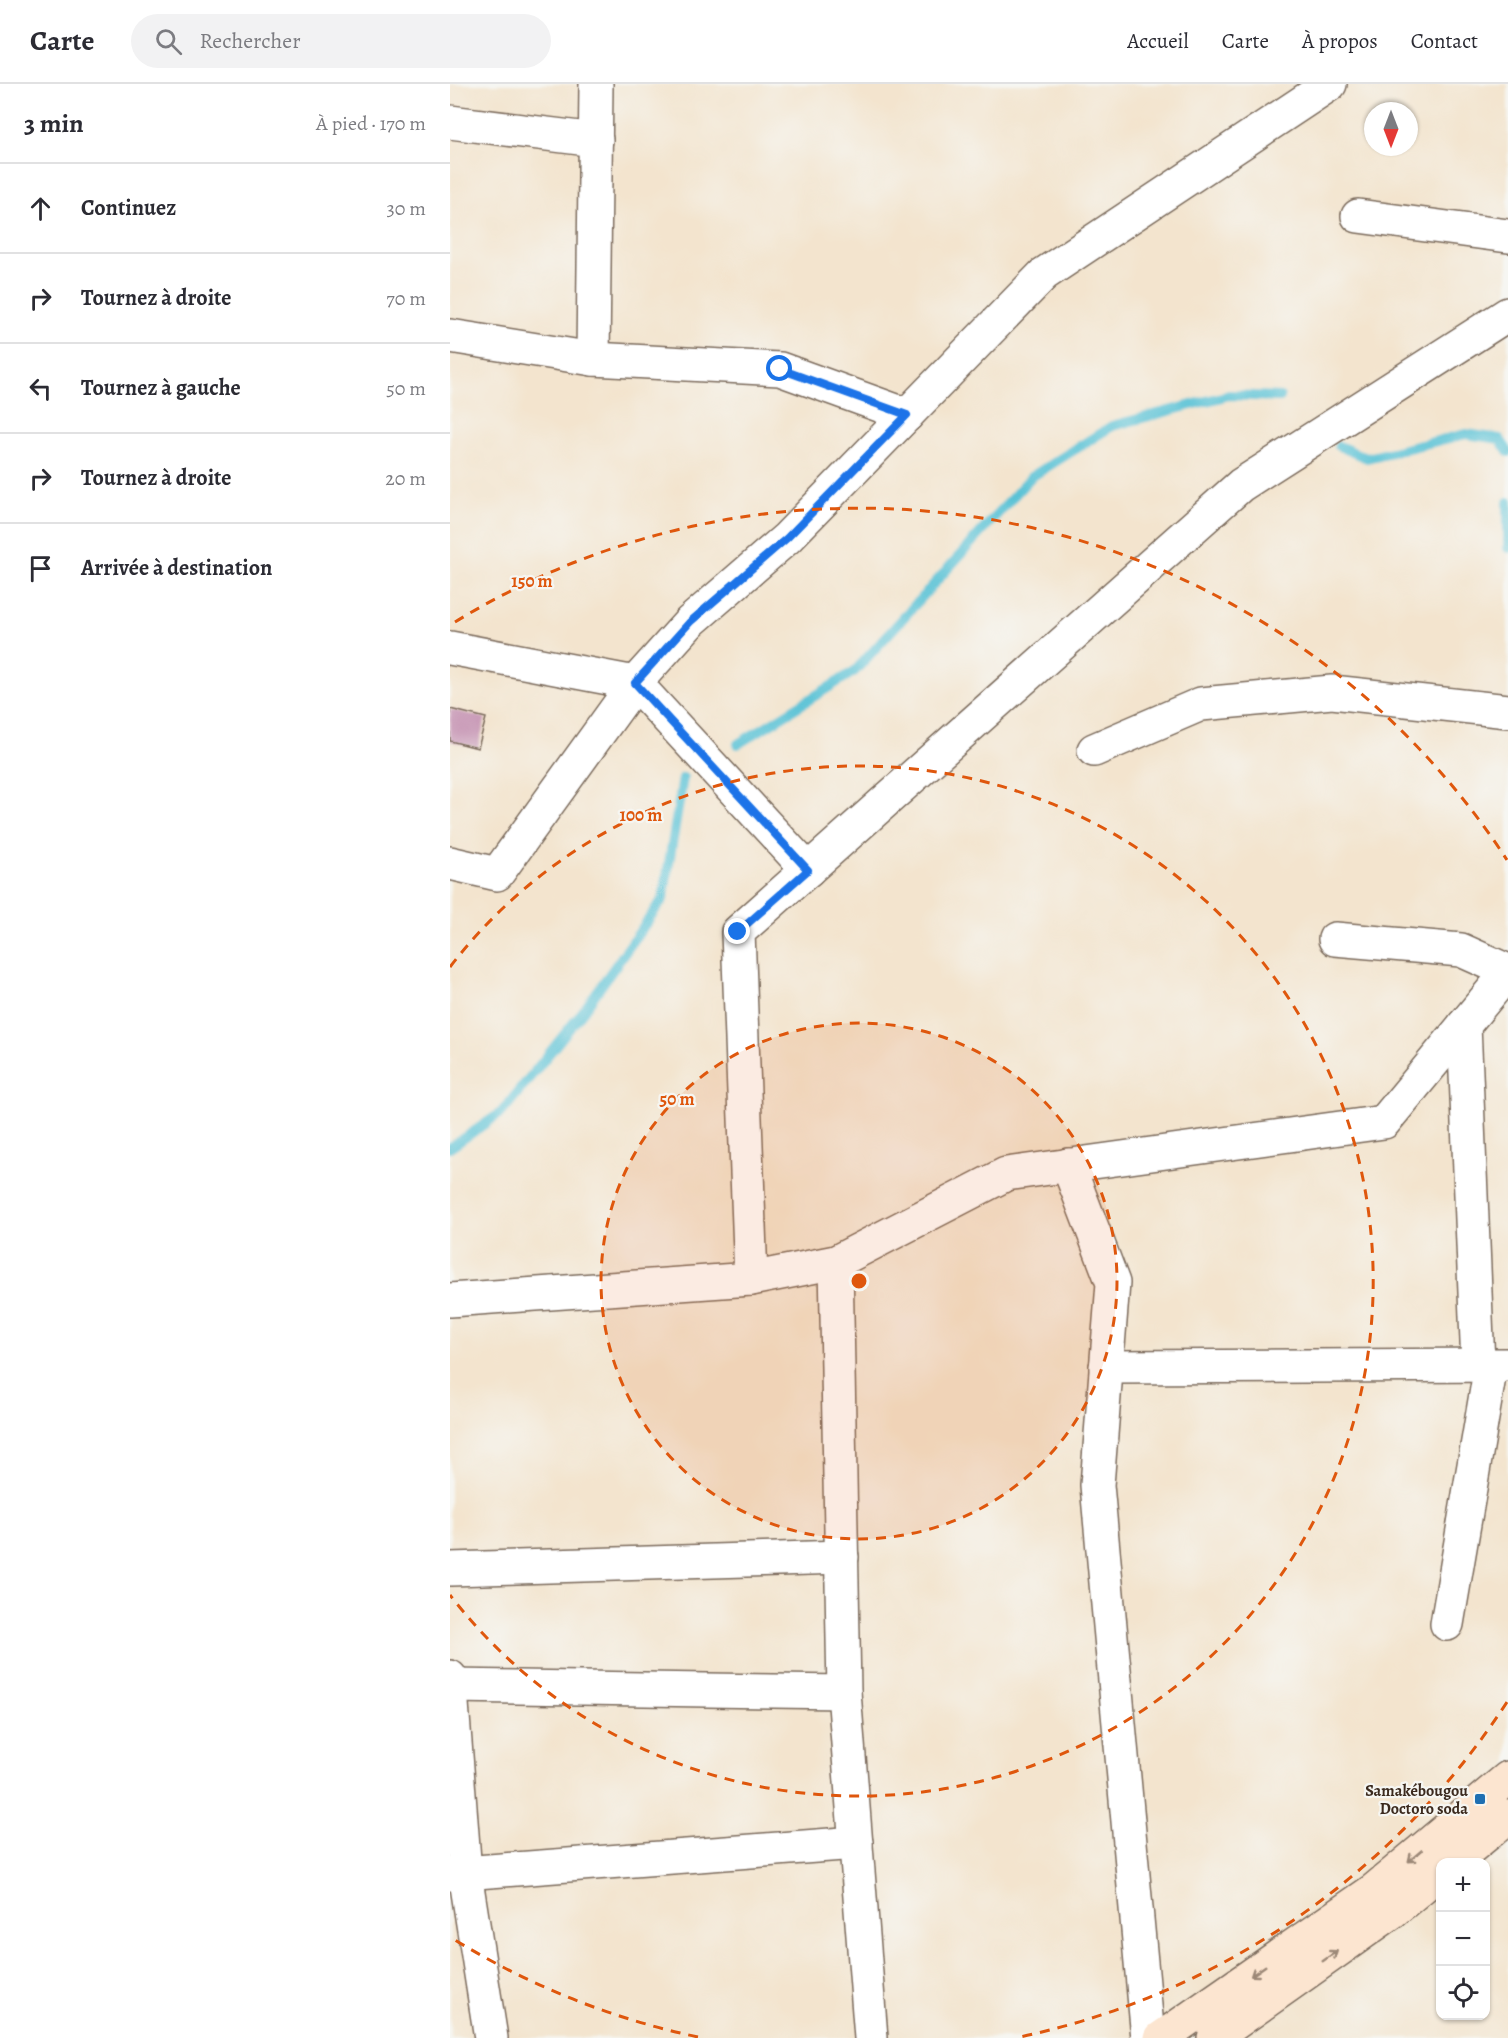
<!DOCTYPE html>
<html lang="fr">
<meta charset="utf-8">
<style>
:root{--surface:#fff;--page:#f2f2f3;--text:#2b2b33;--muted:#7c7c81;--line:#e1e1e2}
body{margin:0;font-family:Alegreya,serif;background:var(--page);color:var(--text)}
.controls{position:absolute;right:18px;bottom:18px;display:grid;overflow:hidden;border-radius:12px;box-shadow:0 2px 4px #0004}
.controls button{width:54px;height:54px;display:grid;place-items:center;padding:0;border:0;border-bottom:2px solid var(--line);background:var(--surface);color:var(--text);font:30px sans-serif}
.compass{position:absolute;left:914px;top:18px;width:54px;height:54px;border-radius:50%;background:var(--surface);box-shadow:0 2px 4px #0004;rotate:180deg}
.stop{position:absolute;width:18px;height:18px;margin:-14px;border:4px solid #1a73e8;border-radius:50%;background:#fff}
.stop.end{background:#1a73e8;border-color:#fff;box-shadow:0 2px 6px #0008}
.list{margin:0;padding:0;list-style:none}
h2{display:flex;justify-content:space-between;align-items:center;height:78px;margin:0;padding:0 24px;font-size:26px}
h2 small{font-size:20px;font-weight:400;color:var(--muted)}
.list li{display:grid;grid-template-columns:39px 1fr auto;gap:18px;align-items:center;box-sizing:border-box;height:90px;padding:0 24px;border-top:2px solid var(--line)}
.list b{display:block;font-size:22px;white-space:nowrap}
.list em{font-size:20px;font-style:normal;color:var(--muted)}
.icon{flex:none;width:33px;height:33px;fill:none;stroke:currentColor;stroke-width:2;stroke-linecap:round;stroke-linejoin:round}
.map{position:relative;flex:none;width:1058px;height:1954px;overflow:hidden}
header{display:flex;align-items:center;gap:36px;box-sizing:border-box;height:84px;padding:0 30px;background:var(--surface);border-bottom:2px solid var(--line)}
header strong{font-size:28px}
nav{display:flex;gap:33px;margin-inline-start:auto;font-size:21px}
.search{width:420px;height:54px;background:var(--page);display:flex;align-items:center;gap:15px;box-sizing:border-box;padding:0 21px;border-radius:33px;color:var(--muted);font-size:22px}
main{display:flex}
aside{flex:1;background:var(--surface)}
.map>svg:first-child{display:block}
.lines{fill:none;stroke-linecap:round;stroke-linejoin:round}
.stream{stroke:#5ac2d6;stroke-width:10}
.building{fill:#c694b4}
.minor-casing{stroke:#7b6b5c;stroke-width:36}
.secondary-casing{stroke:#7b6b5c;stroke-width:36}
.minor{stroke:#fff;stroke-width:33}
.secondary{stroke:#fce5d0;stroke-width:33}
.oneway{stroke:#9c8877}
.route{stroke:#1a73e8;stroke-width:8}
.ring{fill:none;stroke:#df570d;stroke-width:3;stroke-dasharray:10 8}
.poi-dot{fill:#1f6fb2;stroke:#f6f6f2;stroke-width:2}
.labels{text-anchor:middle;stroke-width:4.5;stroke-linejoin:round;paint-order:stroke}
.poi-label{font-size:16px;font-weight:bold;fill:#3b2a1e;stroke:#f6f6f2;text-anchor:end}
.centre{fill:#df570d;stroke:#f6f6f2;stroke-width:3}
.ring-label{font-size:18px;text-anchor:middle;font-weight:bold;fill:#df570d;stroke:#f6f6f2;stroke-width:4.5;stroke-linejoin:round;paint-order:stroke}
</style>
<header>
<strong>Carte</strong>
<div class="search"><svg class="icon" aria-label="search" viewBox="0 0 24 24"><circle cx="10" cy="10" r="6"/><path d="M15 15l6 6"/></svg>Rechercher</div>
<nav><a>Accueil</a><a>Carte</a><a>À propos</a><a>Contact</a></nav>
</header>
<main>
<aside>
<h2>3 min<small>À pied · 170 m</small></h2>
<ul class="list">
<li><svg class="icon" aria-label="ahead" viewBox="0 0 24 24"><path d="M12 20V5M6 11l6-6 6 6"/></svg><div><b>Continuez</b></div><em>30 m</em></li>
<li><svg class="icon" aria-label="right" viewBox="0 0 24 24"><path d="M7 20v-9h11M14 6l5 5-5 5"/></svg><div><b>Tournez à droite</b></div><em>70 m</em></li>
<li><svg class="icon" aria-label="left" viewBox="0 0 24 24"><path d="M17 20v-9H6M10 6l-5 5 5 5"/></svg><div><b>Tournez à gauche</b></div><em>50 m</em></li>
<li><svg class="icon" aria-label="right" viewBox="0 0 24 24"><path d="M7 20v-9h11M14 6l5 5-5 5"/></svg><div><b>Tournez à droite</b></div><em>20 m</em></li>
<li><svg class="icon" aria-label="arrive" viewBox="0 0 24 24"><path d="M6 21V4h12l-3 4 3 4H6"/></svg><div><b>Arrivée à destination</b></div></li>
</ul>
</aside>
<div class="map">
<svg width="1058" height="1954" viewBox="0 0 1058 1954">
<rect width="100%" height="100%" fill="#f6f6f2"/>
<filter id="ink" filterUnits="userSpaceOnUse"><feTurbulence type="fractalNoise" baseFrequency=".0167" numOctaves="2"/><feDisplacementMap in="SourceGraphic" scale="12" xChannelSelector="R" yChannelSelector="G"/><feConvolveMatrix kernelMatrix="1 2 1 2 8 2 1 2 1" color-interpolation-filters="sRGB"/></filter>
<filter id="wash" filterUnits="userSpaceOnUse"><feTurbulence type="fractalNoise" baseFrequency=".008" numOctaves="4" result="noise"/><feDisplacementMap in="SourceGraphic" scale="24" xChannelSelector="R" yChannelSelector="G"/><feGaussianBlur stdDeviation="1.35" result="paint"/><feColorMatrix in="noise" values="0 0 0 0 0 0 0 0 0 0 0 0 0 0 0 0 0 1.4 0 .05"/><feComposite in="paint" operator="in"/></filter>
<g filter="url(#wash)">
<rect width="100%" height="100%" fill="#f3e4ce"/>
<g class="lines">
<g class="stream">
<path d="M889,362l28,12 99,-24 34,5 8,13"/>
<path d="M1058,418v46"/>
<path d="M288,660l117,-73 176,-194 81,-51 117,-31 51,2"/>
<path d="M0,1064l52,-36 82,-102 79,-111 20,-121"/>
</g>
</g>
<g id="blocks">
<path class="building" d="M0,625l36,9 -8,30 -28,-7z"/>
</g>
</g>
<g filter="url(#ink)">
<use href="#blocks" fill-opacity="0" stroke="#7b6b5c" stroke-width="1.5"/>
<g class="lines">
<g class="minor-casing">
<g id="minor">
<path d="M0,38l146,18"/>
<path d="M908,132l150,20"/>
<path d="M0,252l143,23 187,10 127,46"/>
<path d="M143,275l3,-275"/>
<path d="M0,564l185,35 173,187"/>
<path d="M644,666l107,-46 131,-12 176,19"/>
<path d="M0,779l47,11 138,-191 55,-61 97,-84 257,-264 286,-190"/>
<path d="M885,855l126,11 47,21"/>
<path d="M1014,941l14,340"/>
<path d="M618,1081l45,118 -16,202 51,553"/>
<path d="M386,1178l8,430 27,346"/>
<path d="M301,1195l-13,-347 503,-447 267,-171"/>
<path d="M0,1216l301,-21 85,-17 170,-88 378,-52 124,-150"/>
<path d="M656,1283l402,-2"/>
<path d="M0,1485l392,-12"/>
<path d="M997,1540l44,-259"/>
<path d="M0,1593l15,196 26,165"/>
<path d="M1,1602l393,6"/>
<path d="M0,1790l406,-31"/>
</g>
</g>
<g class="secondary-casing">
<g id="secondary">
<path d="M1003,1778l55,-45"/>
<path d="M711,1954l213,-148 134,-112"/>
<path d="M764,1954l178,-126 48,-40"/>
</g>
</g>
<use href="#minor" class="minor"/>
<use href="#secondary" class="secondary"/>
</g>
<defs><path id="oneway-shaft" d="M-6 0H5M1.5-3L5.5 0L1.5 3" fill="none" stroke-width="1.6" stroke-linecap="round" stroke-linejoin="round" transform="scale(1.5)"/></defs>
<g class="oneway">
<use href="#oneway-shaft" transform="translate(965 1772) rotate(140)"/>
<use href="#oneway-shaft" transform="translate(880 1872) rotate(-35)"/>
<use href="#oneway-shaft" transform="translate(808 1887) rotate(145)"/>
</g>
</g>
<g class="lines" filter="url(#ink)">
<path class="route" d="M288,848l70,-62 -173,-187 55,-61 97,-84 120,-123 -127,-46"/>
</g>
<circle cx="409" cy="1197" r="258" fill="#df570d" fill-opacity=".12"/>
<g class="ring">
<circle cx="409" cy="1197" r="258"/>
<path d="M0 883A515 515 0 1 1 0 1511"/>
<path d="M1057 1618A773 773 0 0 1 570 1953M248 1953A773 773 0 0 1 5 1856M5 538A773 773 0 0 1 1057 776"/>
</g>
<rect class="poi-dot" x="1024" y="1709" width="12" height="12" rx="3"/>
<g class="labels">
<g class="poi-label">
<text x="1018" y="1712">Samakébougou<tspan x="1018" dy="18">Doctoro soda</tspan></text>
</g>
</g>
<circle cx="409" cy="1197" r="9" class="centre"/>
<g class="ring-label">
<text x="82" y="503">150 m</text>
<text x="191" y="737">100 m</text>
<text x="227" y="1021">50 m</text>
</g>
</svg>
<div class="controls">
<button>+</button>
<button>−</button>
<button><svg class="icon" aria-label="locate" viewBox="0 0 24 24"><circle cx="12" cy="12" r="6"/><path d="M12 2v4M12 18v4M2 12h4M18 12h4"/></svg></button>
</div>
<svg class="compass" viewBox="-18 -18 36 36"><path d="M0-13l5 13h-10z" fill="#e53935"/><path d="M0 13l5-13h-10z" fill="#7c7c81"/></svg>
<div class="stop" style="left:330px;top:285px"></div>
<div class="stop end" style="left:288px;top:848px"></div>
</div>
</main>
